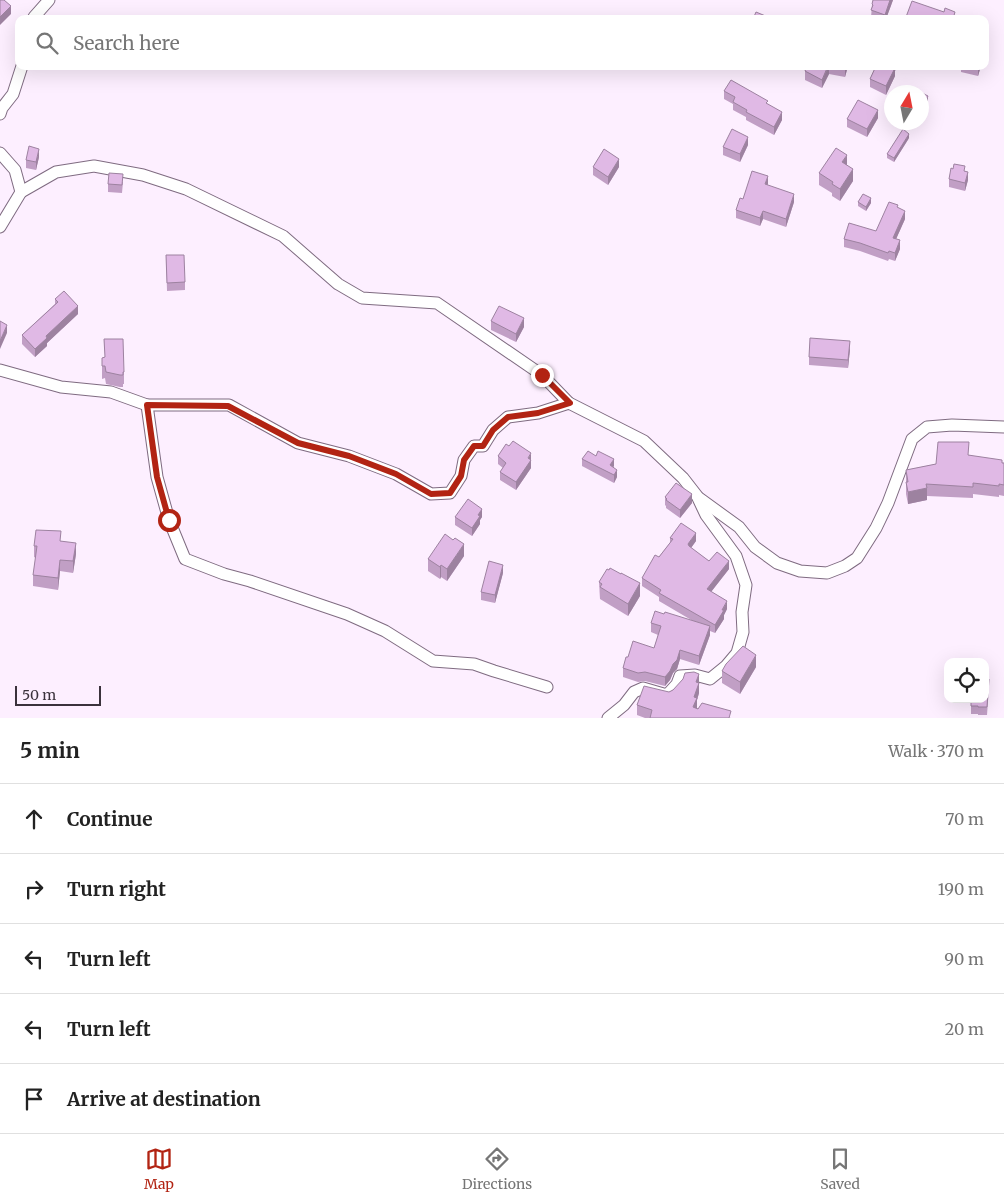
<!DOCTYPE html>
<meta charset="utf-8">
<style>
:root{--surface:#fff;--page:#f2f2f2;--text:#222;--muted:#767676;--line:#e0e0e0;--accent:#b22413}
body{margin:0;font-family:Merriweather,serif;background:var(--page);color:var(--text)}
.controls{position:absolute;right:15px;bottom:15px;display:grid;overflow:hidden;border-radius:10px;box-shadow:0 5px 20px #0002}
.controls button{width:45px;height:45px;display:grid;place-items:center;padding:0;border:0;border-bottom:1px solid var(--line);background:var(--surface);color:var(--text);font:25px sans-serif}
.compass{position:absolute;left:884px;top:85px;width:45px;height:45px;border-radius:50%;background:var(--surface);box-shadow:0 5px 20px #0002;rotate:10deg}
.scale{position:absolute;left:15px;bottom:12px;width:86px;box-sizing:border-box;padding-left:5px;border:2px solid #3b323c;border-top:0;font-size:14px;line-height:18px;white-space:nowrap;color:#3b323c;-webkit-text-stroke:4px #fdefff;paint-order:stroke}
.stop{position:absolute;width:15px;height:15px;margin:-11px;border:4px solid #b22413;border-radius:50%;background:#fff}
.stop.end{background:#b22413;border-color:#fff;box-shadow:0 1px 5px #0008}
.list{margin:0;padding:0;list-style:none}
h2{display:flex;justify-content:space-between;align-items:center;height:65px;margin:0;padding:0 20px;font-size:21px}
h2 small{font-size:16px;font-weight:400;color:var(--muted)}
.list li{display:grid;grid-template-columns:32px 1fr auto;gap:15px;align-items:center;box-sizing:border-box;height:70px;padding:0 20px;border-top:1px solid var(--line)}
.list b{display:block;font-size:19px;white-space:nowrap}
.list em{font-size:16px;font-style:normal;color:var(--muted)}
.icon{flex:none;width:28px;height:28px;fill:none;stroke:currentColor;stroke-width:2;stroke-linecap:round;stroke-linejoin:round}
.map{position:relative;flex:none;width:1004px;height:718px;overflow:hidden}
.search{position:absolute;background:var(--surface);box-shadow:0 5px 20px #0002;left:15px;right:15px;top:15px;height:55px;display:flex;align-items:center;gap:12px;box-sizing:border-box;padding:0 18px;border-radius:10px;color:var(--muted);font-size:19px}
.sheet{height:415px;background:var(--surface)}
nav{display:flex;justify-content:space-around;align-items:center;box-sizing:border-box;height:70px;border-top:1px solid var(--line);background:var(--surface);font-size:14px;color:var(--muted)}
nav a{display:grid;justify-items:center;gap:2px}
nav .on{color:var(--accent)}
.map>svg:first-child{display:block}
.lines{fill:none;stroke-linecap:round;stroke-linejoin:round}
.street-casing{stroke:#7f6b81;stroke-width:13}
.street{stroke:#fff;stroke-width:11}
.wall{fill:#c19fc5}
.shaded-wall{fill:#9d82a0}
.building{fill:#e0b9e5;stroke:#9d82a0}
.route{stroke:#b22413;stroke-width:6}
</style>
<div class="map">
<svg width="1004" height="718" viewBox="0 0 1004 718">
<rect width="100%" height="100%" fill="#fdefff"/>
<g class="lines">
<g class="street-casing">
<g id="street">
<path d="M34,19v-2l15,-17"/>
<path d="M0,114l2,-6 11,-14 9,-28"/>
<path d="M0,153l15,17 6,22 -21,35"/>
<path d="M21,192l35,-20 38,-6 49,9 43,14 97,47 55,48 24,14 75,5 105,72 27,28"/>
<path d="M0,370l61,17 50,5 36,13h82l69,38 51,13 47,18 35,20 19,-1 11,-17 3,-16 10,-14h9l10,-16 15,-13 30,-4 31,-10 75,38 39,37 14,18 9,19 30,41 10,29 -4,27 1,20 -6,21 -11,13 -16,13 -15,-4 -15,1 -3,8 -10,11 -24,-7 -9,4 -10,13 -16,13"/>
<path d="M147,405l10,72 12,43 16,39 39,15 26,7 97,33 38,17 48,30 41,3 20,7 53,16"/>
<path d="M699,498l40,29 16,20 22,16 23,8 27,2 18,-7 12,-8 19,-30 12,-25 24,-64 15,-12 25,-2 52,2"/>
</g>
</g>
<use href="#street" class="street"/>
</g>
<g class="wall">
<path d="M873,0h20l-7,19h-12l-3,-1 1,-14z"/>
<path d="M807,66h41l-3,11 -16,-3 -7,14 -17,-8v-9z"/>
<path d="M876,66h21l-2,5v5l-9,19 -16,-8v-8z"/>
<path d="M961,66h20l-3,10 -17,-4z"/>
<path d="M724,91l44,13 14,16 -8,15 -28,-15v-3l-13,-7v-6l-9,-5z"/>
<path d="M878,118l-11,19 -20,-10v-8z"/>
<path d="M909,138l-15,24 -7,-4v-4z"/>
<path d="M748,145l-8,17 -17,-7v-8z"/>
<path d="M39,157l-3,13 -10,-2v-8z"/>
<path d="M847,165l6,16 -13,20 -8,-5v-3l-13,-8v-12z"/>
<path d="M593,167h26l-11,18 -15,-10z"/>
<path d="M965,171l3,9 -3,11 -16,-4v-8z"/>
<path d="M123,182l-1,11 -14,-1v-8z"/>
<path d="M768,184l-1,1 27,17 -8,25 -23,-8 -3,7 -24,-8v-8l7,-11z"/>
<path d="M858,202l13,1 -5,8 -8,-5z"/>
<path d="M898,208l7,11 -9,20 4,10 -5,12 -6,-2 -1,2 -28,-10 -16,-4v-8l32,-8z"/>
<path d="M166,255l19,27v8l-18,1z"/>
<path d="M55,299l23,15 -31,29v3l-12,11 -13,-13v-9l33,-31z"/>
<path d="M491,321l33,6 -8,15 -25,-12z"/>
<path d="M104,339l20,33v12h-1v3h-3l-14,-3 -1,-6 -3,1v-21l3,-1z"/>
<path d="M850,349l-2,19 -39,-3v-8z"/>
<path d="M969,455l35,8v33l-5,-1v2l-26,-3v4l-46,-2v4l-19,4 -2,-10v-24l30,-6z"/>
<path d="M498,456l33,5v7l-15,22 -16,-10v-8l3,-4 -5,-4z"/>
<path d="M596,456l18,10 -1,1 4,10 -3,6 -32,-17v-7z"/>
<path d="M665,497l27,6 -12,15 -14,-10v-2l-1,-1z"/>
<path d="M455,517h27l-2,3v4l-8,12 -17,-11z"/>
<path d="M670,538l26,3 -5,7 18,13 20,8 -18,23 16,17 -3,6v4l-9,14 -5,-2v4l-11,30 -19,-6 -3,10 -4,4 -3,7 -5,6 -20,-5 -7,1 -15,-5v-9l5,-11 26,-9 4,-13 -7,-3v-9l13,-9 29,7 -34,-20v-4l-17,-11v-8l28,-35z"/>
<path d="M61,541l15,13 -3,19 -13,-2 -2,19 -25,-4v-11l3,-17 -2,-1v-11z"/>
<path d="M464,556l-17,25 -6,-4 -1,2 -12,-8v-12z"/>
<path d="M503,573l-8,30 -14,-3v-8z"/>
<path d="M599,582l41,14 -12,20 -28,-17z"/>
<path d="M756,667l-16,27 -18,-11v-12z"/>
<path d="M699,674v19l-2,7v8l34,10h-86l-8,-3v-10l32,-13z"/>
<path d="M989,687l-2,28h-9v-1h-7v-15z"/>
</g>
<g class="shaded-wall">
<path d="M890,0h3l-7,19h-1v-4z"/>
<path d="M11,6v8l-11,11v-8z"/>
<path d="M829,66v8l-7,14v-8z"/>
<path d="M846,66h2l-3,11v-8z"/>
<path d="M893,66h4l-2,5v5l-9,19v-9z"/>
<path d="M979,66h2l-3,10v-8z"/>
<path d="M928,96v8l-6,12v-8z"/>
<path d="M878,110v8l-11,19v-8z"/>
<path d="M782,112v8l-8,15v-8z"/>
<path d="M909,134v4l-15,24v-4z"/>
<path d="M748,137v8l-8,17v-8z"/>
<path d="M39,149v8l-3,13v-8z"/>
<path d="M847,155v12l-5,-5z"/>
<path d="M619,159v8l-11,18v-8z"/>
<path d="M853,169v12l-13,20v-12z"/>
<path d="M968,172v8l-3,11v-8z"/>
<path d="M768,176v8l-3,9v-9z"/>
<path d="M794,194v8l-8,25v-8z"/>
<path d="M871,198v5l-5,8v-4z"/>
<path d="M763,211v8l-3,7v-8z"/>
<path d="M905,211v8l-12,27v-8z"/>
<path d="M900,240v9l-5,12v-8z"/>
<path d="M78,306v8l-31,29v3l-12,11v-8l11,-13z"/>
<path d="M524,318v9l-8,15v-8z"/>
<path d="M7,325v8l-7,16v-8z"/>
<path d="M850,341v8l-2,19v-8z"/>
<path d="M531,453v15l-15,22v-8z"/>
<path d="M614,459v7l-4,6v-7z"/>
<path d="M617,470v7l-3,6v-8z"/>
<path d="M927,488v12l-19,4v-12z"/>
<path d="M692,494v9l-12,15v-8z"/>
<path d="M482,509v8l-2,3v4l-8,12v-8l6,-13z"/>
<path d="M696,533v8l-8,11v-8z"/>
<path d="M76,543v11l-3,19v-12z"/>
<path d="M464,544v12l-17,25v-12z"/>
<path d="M60,560v11l-2,19v-12z"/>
<path d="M729,561v8l-22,28v-8z"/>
<path d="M441,565v12l-1,2v-12z"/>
<path d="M503,565v8l-8,30v-8z"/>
<path d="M640,583v13l-12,20v-12z"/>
<path d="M727,601v8l-3,6v4l-9,14v-8z"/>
<path d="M710,626v9l-11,30v-9z"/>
<path d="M680,650v9l-3,10 -4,4 -3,7 -5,6v-9l8,-13z"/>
<path d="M756,655v12l-16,27v-12z"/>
<path d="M699,674v19l-2,7v8l-4,9 1,-20 2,-15z"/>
</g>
<g class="building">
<path d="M0,0h4l7,6 -11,11z"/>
<path d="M873,0h17l-5,15 -14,-5 2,-5 -1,-1z"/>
<path d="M912,1l32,11 1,-4 10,4 -2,7h-43l-4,-2z"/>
<path d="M756,12l12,5 -1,2h-14z"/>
<path d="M807,66h21l-6,14 -17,-9z"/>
<path d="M833,66h13l-1,3z"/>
<path d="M876,66h17v1l2,1 -9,18 -16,-7z"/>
<path d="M970,66h9l-1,2z"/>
<path d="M731,80l37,21 -2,2 16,9 -8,15 -28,-15 1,-2 -14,-8 2,-5 -11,-6z"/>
<path d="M912,88l9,4h-11z"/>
<path d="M922,93l6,3 -6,12z"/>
<path d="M858,100l20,10 -11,19 -20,-10z"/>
<path d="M732,129l16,8 -8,17 -17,-7z"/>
<path d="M903,129l6,5 -15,24 -7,-4z"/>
<path d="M29,146l10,3 -3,13 -10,-2z"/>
<path d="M836,148l11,7 -5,7 11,7 -13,20 -8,-5 1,-2 -14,-9z"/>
<path d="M604,149l15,10 -11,18 -15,-10z"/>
<path d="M954,164l11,2 -1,5 4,1 -3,11 -16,-4 2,-11 2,1z"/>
<path d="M752,171l16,5 -3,8 29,10 -8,25 -23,-8 -3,7 -24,-8 4,-12 3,1z"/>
<path d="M109,173l14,1 -1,11 -14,-1z"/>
<path d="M863,194l8,4 -5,9 -8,-5z"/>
<path d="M889,202l9,3 -1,2 8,4 -12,27 7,2 -5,13 -6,-2 -1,2 -28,-10 -16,-4 5,-16 27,8z"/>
<path d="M166,255h18l1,27 -18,1z"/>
<path d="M64,291l14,15 -32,30 1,2 -12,11 -13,-14 36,-33 -3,-3z"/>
<path d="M499,306l25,12 -8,16 -25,-13z"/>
<path d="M0,321l7,4 -7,16z"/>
<path d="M810,338l40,3 -2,19 -39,-3z"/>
<path d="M104,339h19l1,33h-1v3h-3l-14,-3 -1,-6h-3v-8l3,-1z"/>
<path d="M513,441l18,12 -3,5 3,2 -15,22 -16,-10 6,-9 -8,-7 8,-12 3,2z"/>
<path d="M938,442h31l-1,13 34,5v3h2v22l-5,-1v2l-26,-3v4l-47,-3 1,4 -19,4 -2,-10h2l-2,-12 30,-6z"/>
<path d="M588,451l8,5 2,-5 16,8 -4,6 7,5 -3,5 -32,-16z"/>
<path d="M676,483l16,11 -12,16 -14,-10 1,-1 -2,-2z"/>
<path d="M468,499l14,10 -4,6 2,1 -8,12 -17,-11z"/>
<path d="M681,523l15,10 -8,11 1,2 20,15 8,-9 12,9 -22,28 20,12 -5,9h2l-9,15 -56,-32 2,-3 -19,-12 13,-23 4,2 14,-18 -3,-1z"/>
<path d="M36,530l25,1 -1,10 16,2 -3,18 -13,-1 -2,18 -25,-3 4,-29h-3z"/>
<path d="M445,534l8,6 2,-2 9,6 -17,25 -6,-4 -1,2 -12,-8z"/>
<path d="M489,561l14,4 -8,30 -14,-3z"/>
<path d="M610,568l11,6v-1l19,10 -12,21 -28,-17 2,-3 -3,-2 8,-13 2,1z"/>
<path d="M655,611l9,3 1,-2 45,14 -11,30 -19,-6 -3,10 -4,4 -3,7 -5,6 -20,-5 -7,1 -15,-5 3,-11h2l5,-16 21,7 7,-22 -10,-3z"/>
<path d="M743,646l13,9 -16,27 -18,-11 4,-7z"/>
<path d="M694,672l5,2 -3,8 3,1 -5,14 3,1 -4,9 5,2 4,-6 29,8 -2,7h-79l2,-8 -15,-5 7,-19 25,6 4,-2 10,-11 2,-6z"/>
<path d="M985,678l4,1 -2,28h-9v-1h-7v-7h14z"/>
</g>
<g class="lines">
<path class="route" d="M169,520l-12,-43 -10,-72 81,1 70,37 51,13 47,18 35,20 19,-1 11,-17 3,-16 10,-14h9l10,-16 15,-13 30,-4 32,-10 -28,-28"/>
</g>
</svg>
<div class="controls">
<button><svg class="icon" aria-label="locate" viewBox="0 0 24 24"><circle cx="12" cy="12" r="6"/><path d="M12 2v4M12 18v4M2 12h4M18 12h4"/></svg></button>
</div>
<svg class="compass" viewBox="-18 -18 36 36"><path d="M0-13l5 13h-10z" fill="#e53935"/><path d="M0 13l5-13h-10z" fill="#767676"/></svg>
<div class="scale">50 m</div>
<div class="stop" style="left:169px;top:520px"></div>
<div class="stop end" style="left:542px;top:375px"></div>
<div class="search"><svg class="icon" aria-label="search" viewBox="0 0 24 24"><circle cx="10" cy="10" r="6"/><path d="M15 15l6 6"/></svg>Search here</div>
</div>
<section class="sheet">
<h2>5 min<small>Walk · 370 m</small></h2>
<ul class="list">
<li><svg class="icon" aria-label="ahead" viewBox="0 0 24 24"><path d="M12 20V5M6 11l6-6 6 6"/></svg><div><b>Continue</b></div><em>70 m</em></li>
<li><svg class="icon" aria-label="right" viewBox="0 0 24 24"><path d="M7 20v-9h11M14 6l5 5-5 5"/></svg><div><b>Turn right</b></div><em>190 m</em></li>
<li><svg class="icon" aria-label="left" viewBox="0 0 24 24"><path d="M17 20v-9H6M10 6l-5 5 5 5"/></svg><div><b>Turn left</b></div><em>90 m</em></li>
<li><svg class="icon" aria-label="left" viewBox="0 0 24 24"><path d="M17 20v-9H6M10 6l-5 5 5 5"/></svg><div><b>Turn left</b></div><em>20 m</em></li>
<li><svg class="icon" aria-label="arrive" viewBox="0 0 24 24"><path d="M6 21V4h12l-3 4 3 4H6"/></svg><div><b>Arrive at destination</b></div></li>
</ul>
</section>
<nav>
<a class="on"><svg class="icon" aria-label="map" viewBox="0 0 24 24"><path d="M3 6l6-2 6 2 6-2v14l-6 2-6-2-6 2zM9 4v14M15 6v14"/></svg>Map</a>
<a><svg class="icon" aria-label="directions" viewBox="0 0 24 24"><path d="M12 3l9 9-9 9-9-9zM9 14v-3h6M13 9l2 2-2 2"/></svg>Directions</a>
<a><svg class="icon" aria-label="saved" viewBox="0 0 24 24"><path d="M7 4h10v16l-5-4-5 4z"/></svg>Saved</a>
</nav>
